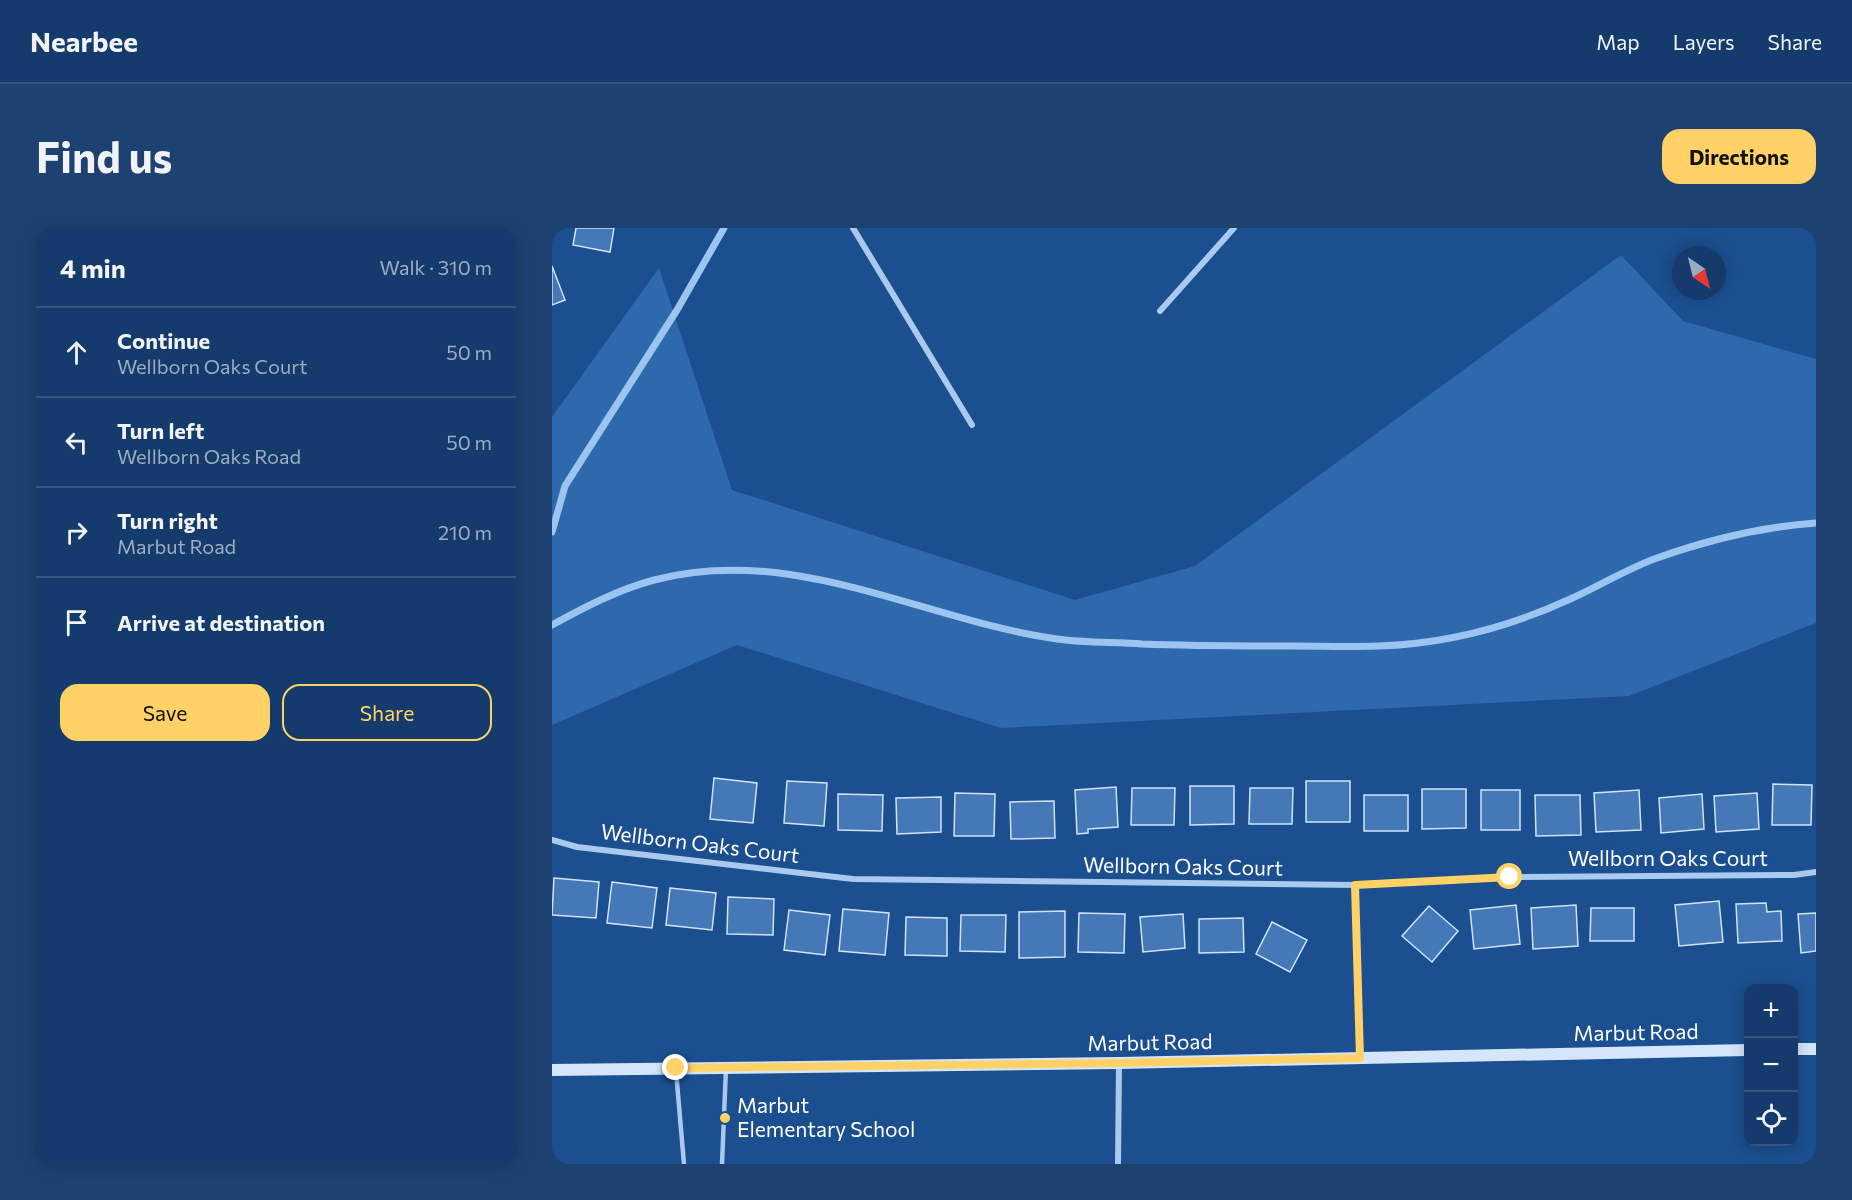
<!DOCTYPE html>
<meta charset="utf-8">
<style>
:root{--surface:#143b6b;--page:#1d4271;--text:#f1f3f6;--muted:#9dadc1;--line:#33557e;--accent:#ffd166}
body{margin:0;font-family:Commissioner,sans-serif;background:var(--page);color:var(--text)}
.controls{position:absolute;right:18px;bottom:18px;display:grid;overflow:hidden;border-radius:12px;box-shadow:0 3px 15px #0003}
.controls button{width:54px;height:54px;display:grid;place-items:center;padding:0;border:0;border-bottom:2px solid var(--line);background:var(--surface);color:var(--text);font:30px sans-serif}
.compass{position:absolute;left:1120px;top:18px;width:54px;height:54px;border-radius:50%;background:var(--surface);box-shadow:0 3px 15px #0003;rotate:145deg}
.stop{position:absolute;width:18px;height:18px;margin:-14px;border:4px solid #ffd166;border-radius:50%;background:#fff}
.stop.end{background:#ffd166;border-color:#fff;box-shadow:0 2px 6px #0008}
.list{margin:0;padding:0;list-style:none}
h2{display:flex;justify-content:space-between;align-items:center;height:78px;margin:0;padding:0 24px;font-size:26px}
h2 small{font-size:20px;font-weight:400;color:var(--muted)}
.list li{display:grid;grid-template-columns:39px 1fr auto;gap:18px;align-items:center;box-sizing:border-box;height:90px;padding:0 24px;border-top:2px solid var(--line)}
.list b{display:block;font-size:22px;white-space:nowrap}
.list p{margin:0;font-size:20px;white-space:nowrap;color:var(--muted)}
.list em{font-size:20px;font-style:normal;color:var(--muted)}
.actions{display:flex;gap:12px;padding:18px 24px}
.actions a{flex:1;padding:14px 0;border:2px solid var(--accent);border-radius:18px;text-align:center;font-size:21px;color:var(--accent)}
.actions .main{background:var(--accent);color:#111}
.icon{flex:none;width:33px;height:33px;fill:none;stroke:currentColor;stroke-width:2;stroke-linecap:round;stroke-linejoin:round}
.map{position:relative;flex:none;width:1264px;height:936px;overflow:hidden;border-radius:18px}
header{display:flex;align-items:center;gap:36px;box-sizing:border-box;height:84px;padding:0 30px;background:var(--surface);border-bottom:2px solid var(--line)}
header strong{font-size:28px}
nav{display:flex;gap:33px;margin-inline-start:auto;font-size:21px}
.intro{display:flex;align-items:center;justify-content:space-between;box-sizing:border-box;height:144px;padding:0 36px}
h1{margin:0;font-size:42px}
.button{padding:15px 27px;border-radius:18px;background:var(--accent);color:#111;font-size:21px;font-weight:700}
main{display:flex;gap:36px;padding:0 36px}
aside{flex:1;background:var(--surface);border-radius:18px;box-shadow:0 3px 15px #0003}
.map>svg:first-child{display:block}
.green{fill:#2e69ad}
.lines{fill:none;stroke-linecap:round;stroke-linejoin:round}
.stream{stroke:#9cc4f0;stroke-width:7}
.building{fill:#4478b7;stroke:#cfe3fa;stroke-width:1.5}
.lane{stroke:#a9c9ee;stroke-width:4.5}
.street{stroke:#a9c9ee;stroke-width:6}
.secondary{stroke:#d6e6fa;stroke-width:12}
.route{stroke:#ffd166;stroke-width:8}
.poi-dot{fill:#ffd166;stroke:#1b4f8f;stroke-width:2}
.labels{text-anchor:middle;stroke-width:5;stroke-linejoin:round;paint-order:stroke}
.street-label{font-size:21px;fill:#fff;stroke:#1b4f8f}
.poi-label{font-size:21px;fill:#fff;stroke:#1b4f8f;text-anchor:start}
</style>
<header>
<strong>Nearbee</strong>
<nav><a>Map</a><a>Layers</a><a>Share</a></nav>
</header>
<div class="intro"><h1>Find us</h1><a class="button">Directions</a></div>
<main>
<aside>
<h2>4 min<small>Walk · 310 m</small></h2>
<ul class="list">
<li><svg class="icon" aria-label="ahead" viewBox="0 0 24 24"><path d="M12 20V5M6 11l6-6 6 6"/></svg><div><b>Continue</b><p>Wellborn Oaks Court</p></div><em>50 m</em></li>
<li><svg class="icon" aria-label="left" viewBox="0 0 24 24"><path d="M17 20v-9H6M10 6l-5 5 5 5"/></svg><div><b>Turn left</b><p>Wellborn Oaks Road</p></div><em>50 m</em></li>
<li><svg class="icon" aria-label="right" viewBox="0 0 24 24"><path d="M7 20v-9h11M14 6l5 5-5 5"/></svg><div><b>Turn right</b><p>Marbut Road</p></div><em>210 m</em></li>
<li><svg class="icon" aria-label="arrive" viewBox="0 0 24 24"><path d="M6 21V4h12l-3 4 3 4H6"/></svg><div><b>Arrive at destination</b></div></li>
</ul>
<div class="actions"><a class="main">Save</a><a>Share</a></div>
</aside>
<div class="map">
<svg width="1264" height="936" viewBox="0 0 1264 936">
<rect width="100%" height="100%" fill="#1b4f8f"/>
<path class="green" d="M1069,27l62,66 133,38v264l-187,73 -628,32 -264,-83 -185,80v-308l107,-149 73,222 343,110 120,-34z"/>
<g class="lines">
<g class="stream">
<path d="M0,304l13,-46 112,-176 47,-82"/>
<path d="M0,397c33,-18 65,-35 102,-45 140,-37 268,40 403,59 28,4 57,3 85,5 50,2 101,2 151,2 28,0 57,1 85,0 65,-2 131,-19 190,-46 30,-13 58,-31 89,-42 53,-19 103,-31 159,-35"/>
</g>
</g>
<g class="building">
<path d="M24,0h38l-4,24 -37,-7z"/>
<path d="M0,38l13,34 -13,5z"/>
<path d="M162,550l43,5 -4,40 -43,-4z"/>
<path d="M235,553l40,2 -3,43 -40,-3z"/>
<rect x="754" y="553" width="44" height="41"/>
<path d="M1221,556l39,1 -1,40h-39z"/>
<path d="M638,558h44v38l-44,1z"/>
<path d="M564,559l2,40 -30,2v4l-11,1 -2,-44z"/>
<path d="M580,560h43l-1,37h-43z"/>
<path d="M698,560h43l-1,36h-43z"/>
<path d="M870,561h44v39l-44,1z"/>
<rect x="929" y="562" width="39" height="40"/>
<path d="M1087,562l2,40 -45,2 -2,-39z"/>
<path d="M403,565l40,1 -1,42h-40z"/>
<path d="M1205,565l2,36 -43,3 -2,-36z"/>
<path d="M286,566l45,1 -1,36 -44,-1z"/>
<path d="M1150,566l2,35 -43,4 -2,-35z"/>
<rect x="812" y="567" width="44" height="36"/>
<path d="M983,567h45l1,40 -45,1z"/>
<path d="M389,569v35l-44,2 -1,-36z"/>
<path d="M502,573l1,37 -44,1 -1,-37z"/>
<path d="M2,650l45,4 -3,36 -44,-3z"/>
<path d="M60,654l45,6 -5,40 -45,-5z"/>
<path d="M118,660l46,5 -4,37 -46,-5z"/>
<path d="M176,669l46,2 -1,36 -46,-1z"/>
<path d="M1167,673l4,41 -44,4 -4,-41z"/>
<path d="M1214,675l1,9 14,-1 1,30 -44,2 -2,-39z"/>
<path d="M964,677l4,39 -46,5 -4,-39z"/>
<path d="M1024,677l2,41 -45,3 -2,-41z"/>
<path d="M877,678l29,25 -26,31 -30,-26z"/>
<path d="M1039,680h43v33h-44z"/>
<path d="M291,681l46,4 -4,42 -46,-4z"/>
<path d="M237,682l41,5 -5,40 -41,-5z"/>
<path d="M513,683v46l-46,1v-46z"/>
<path d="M527,685l46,1 -1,39 -46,-1z"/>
<path d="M1264,685v38l-15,2 -3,-39z"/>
<path d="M631,686l2,34 -42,4 -3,-35z"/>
<path d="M409,687h45l-1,37 -45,-1z"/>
<path d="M354,689l41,1v38l-42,-1z"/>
<path d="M691,690l1,34 -45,1v-34z"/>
<path d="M720,694l35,18 -17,32 -34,-18z"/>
</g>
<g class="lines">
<g class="lane">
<path d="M124,843l8,93"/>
<path d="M170,936l4,-96"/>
</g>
<g class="street">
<path d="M301,0l119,197"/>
<path d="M608,83l74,-83"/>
<path d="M0,612l25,7 276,32 502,6 155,-8 284,-2 22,-3"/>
<path d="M803,657l5,173"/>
<path d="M566,936l1,-101"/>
</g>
<g class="secondary">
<path d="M1242,821h22"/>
<path d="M0,842l567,-7 629,-13"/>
</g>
</g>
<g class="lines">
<path class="route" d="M124,840l443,-5 241,-5 -5,-173 155,-8"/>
</g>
<circle class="poi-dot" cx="173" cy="890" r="6"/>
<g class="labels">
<g class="street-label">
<text transform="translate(148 616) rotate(7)" y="7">Wellborn Oaks Court</text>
<text x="1116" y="638">Wellborn Oaks Court</text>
<text transform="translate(631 639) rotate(1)" y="7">Wellborn Oaks Court</text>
<text transform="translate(1084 805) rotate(-1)" y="7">Marbut Road</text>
<text transform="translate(598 815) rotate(-1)" y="7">Marbut Road</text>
</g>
<g class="poi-label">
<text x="185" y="885">Marbut<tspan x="185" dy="24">Elementary School</tspan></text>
</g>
</g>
</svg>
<div class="controls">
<button>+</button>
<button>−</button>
<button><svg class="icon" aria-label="locate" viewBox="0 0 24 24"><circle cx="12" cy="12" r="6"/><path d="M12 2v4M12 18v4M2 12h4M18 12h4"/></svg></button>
</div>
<svg class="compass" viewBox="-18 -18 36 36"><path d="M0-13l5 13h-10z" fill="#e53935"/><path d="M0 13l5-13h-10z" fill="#9dadc1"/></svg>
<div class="stop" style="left:958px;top:649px"></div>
<div class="stop end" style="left:124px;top:840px"></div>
</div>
</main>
